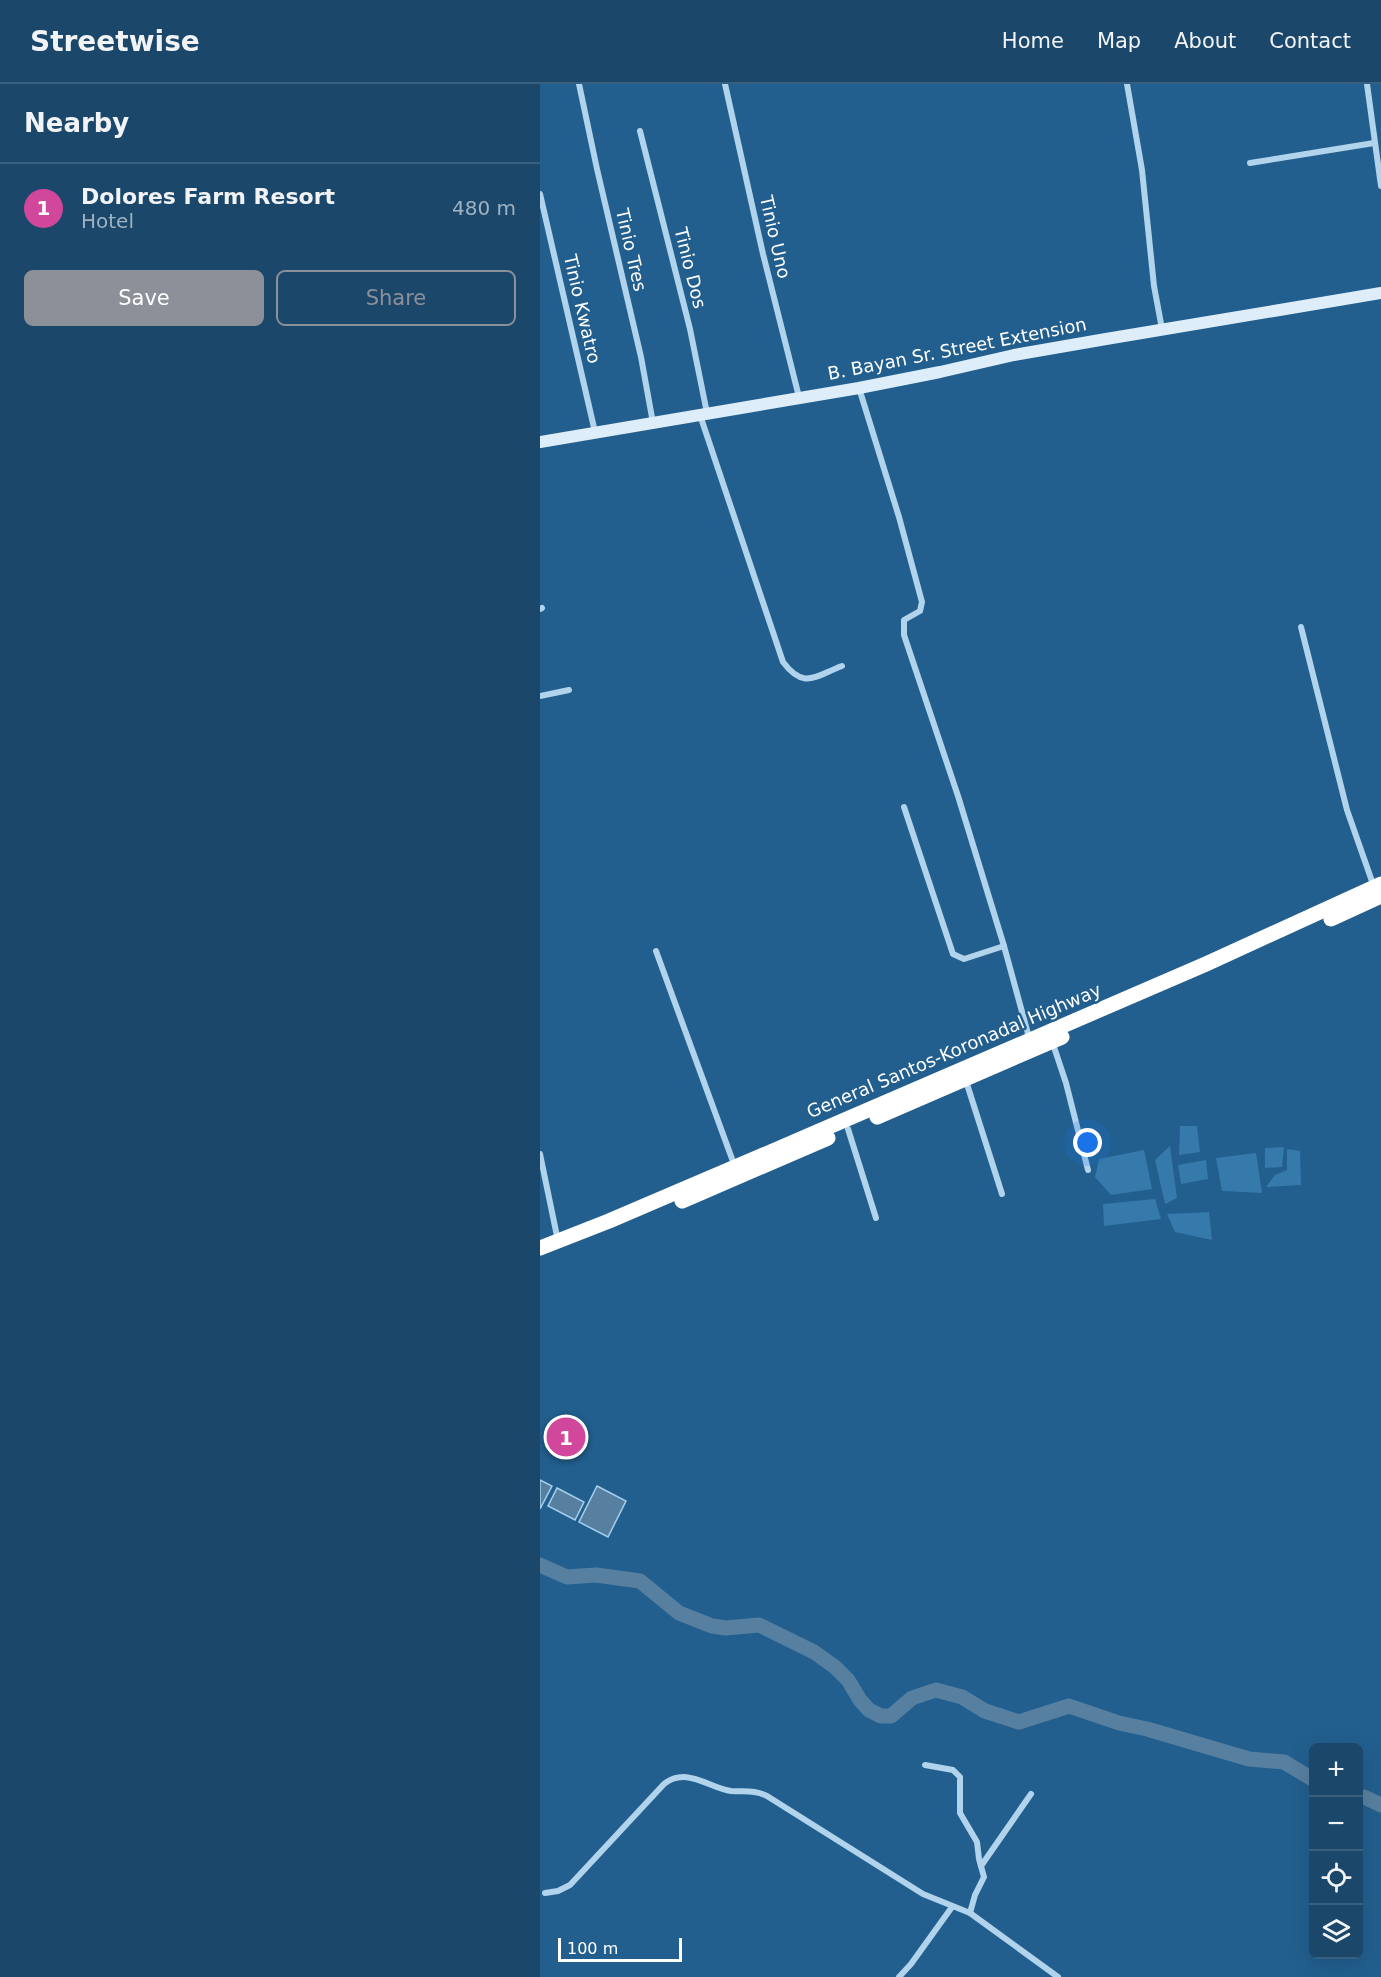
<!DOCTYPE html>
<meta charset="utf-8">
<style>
:root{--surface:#1a476a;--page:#275172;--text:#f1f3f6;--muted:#9fb2c1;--line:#385f7e;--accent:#8c9099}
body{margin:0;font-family:"DejaVu Sans",sans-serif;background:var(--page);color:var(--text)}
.controls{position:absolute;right:18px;bottom:18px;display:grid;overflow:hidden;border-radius:9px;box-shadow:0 6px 24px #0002}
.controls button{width:54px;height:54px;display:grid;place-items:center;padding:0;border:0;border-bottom:2px solid var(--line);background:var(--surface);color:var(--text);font:30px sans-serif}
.scale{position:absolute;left:18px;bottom:15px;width:124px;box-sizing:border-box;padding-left:6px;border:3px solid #fff;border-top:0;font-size:16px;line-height:21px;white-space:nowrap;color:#fff;-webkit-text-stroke:4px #225f8e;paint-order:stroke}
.you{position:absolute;left:548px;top:1059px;width:21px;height:21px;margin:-15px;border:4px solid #fff;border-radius:50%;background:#1a73e8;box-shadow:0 0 0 9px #1a73e833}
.badge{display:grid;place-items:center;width:39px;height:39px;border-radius:50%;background:var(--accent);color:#fff;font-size:20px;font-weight:700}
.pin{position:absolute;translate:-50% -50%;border:3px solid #fff;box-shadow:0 2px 6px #0006}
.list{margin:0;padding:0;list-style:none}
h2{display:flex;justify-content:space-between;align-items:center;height:78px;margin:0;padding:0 24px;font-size:26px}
h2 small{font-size:20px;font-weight:400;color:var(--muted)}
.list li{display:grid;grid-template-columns:39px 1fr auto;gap:18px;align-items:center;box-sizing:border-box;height:90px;padding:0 24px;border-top:2px solid var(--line)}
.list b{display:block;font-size:22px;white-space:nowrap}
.list p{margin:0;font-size:20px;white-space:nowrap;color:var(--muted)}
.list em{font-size:20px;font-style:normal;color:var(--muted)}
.actions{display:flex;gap:12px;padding:18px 24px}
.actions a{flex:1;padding:14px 0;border:2px solid var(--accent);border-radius:9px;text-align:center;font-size:21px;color:var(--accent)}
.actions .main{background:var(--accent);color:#fff}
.icon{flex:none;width:33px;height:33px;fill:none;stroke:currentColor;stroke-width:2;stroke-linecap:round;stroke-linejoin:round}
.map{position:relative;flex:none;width:841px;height:1893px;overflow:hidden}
header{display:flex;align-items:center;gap:36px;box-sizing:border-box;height:84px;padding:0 30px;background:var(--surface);border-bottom:2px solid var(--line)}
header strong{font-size:28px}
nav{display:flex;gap:33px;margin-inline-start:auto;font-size:21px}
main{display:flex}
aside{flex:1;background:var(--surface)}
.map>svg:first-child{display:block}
.green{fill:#3679ab}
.water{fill:#5780a0;stroke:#a5d0ed;stroke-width:1.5}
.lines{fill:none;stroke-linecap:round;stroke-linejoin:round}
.river{stroke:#5780a0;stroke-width:15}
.street{stroke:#b1d3ec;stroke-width:6}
.secondary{stroke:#ddedf9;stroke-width:12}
.highway{stroke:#fff;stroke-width:15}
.labels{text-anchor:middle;stroke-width:5;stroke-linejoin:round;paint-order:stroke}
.street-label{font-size:18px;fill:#fff;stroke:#225f8e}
</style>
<header>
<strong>Streetwise</strong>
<nav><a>Home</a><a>Map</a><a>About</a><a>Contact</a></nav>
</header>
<main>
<aside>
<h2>Nearby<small></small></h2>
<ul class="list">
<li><span class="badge" style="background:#d1479c">1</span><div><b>Dolores Farm Resort</b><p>Hotel</p></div><em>480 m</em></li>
</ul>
<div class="actions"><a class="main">Save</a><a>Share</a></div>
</aside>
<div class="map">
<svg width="841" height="1893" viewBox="0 0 841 1893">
<rect width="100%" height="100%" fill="#225f8e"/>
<g class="green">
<path d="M640,1042h17l3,26 -21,3z"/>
<path d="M630,1062l7,52 -12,6 -10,-44z"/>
<path d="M744,1063l-2,20 -17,1v-20z"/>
<path d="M747,1065l13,2 1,34 -35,2 9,-12 12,-5z"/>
<path d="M604,1066l8,39 -41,6 -16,-18 4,-18z"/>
<path d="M716,1069l6,40 -40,-2 -6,-33z"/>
<path d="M666,1076l2,19 -27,5 -3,-19z"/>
<path d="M615,1115l6,20 -57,7 -1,-22z"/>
<path d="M669,1128l3,28 -37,-8 -8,-18z"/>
</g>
<g class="water">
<path d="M0,1396l12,6 -12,23z"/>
<path d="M57,1402l29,15 -18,36 -29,-15z"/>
<path d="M17,1404l27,14 -9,18 -27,-14z"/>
</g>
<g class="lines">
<g class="river">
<path d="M0,1481l27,12 29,-2 44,6 39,32 33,13 14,2 33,-3 55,27 21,15 13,13 12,20 9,10 12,6h10l21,-18 24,-8 26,7 23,14 34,11 50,-16 50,17 28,6 102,30 35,3 30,18"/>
<path d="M818,1713h6l17,8"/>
</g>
<g class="street">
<path d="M39,0l18,85 44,188 12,66"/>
<path d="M185,0l38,170 36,143"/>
<path d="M587,0l15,86 12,116 8,43"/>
<path d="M827,0l14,102"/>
<path d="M100,47l50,198 17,84"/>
<path d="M710,79l124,-20"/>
<path d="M0,110l55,238"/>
<path d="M319,304l40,129 23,85 -2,9 -16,9v15l54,161 46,150 26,95"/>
<path d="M160,331l83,247c21,28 32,14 59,4"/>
<path d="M0,525l2,-1"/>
<path d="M761,543l46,183 27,77"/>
<path d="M0,612l29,-6"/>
<path d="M364,723l49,147 11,5 40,-13"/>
<path d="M116,867l79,216"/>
<path d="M512,957l14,42 22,87"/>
<path d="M426,997l36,113"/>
<path d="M308,1045l28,89"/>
<path d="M0,1070l18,87"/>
<path d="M385,1681l28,5 7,7v36l17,29 2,17 5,18 -9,18 -5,18"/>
<path d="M441,1782l50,-72"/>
<path d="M5,1809l13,-2 12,-6 94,-101c22,-18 45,4 67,7 13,1 24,-1 36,5l156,98 47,19 88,64"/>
<path d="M359,1893l12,-13 41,-57"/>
</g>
<path class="secondary" d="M0,358l319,-54 81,-16 74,-17 92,-16 275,-46"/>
<g class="highway">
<path d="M791,835l50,-23"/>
<path d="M337,1033l185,-80"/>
<path d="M142,1117l146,-63"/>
<path d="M0,1164l69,-27 201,-86 396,-171 175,-80"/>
</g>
</g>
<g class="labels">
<g class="street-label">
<text transform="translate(235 153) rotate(77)" y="6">Tinio Uno</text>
<text transform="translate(91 166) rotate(77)" y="6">Tinio Tres</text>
<text transform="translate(150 184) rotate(76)" y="6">Tinio Dos</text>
<text transform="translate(42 225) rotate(77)" y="6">Tinio Kwatro</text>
<text transform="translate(417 265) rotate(-11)" y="6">B. Bayan Sr. Street Extension</text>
<text transform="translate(414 967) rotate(-23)" y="6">General Santos-Koronadal Highway</text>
</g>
</g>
</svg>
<div class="controls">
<button>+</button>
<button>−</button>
<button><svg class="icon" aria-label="locate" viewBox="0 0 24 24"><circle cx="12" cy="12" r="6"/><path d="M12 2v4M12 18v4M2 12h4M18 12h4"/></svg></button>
<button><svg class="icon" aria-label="layers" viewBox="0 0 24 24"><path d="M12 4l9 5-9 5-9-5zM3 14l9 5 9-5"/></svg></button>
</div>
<div class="scale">100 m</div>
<div class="you"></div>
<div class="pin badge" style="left:26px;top:1353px;background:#d1479c">1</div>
</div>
</main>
